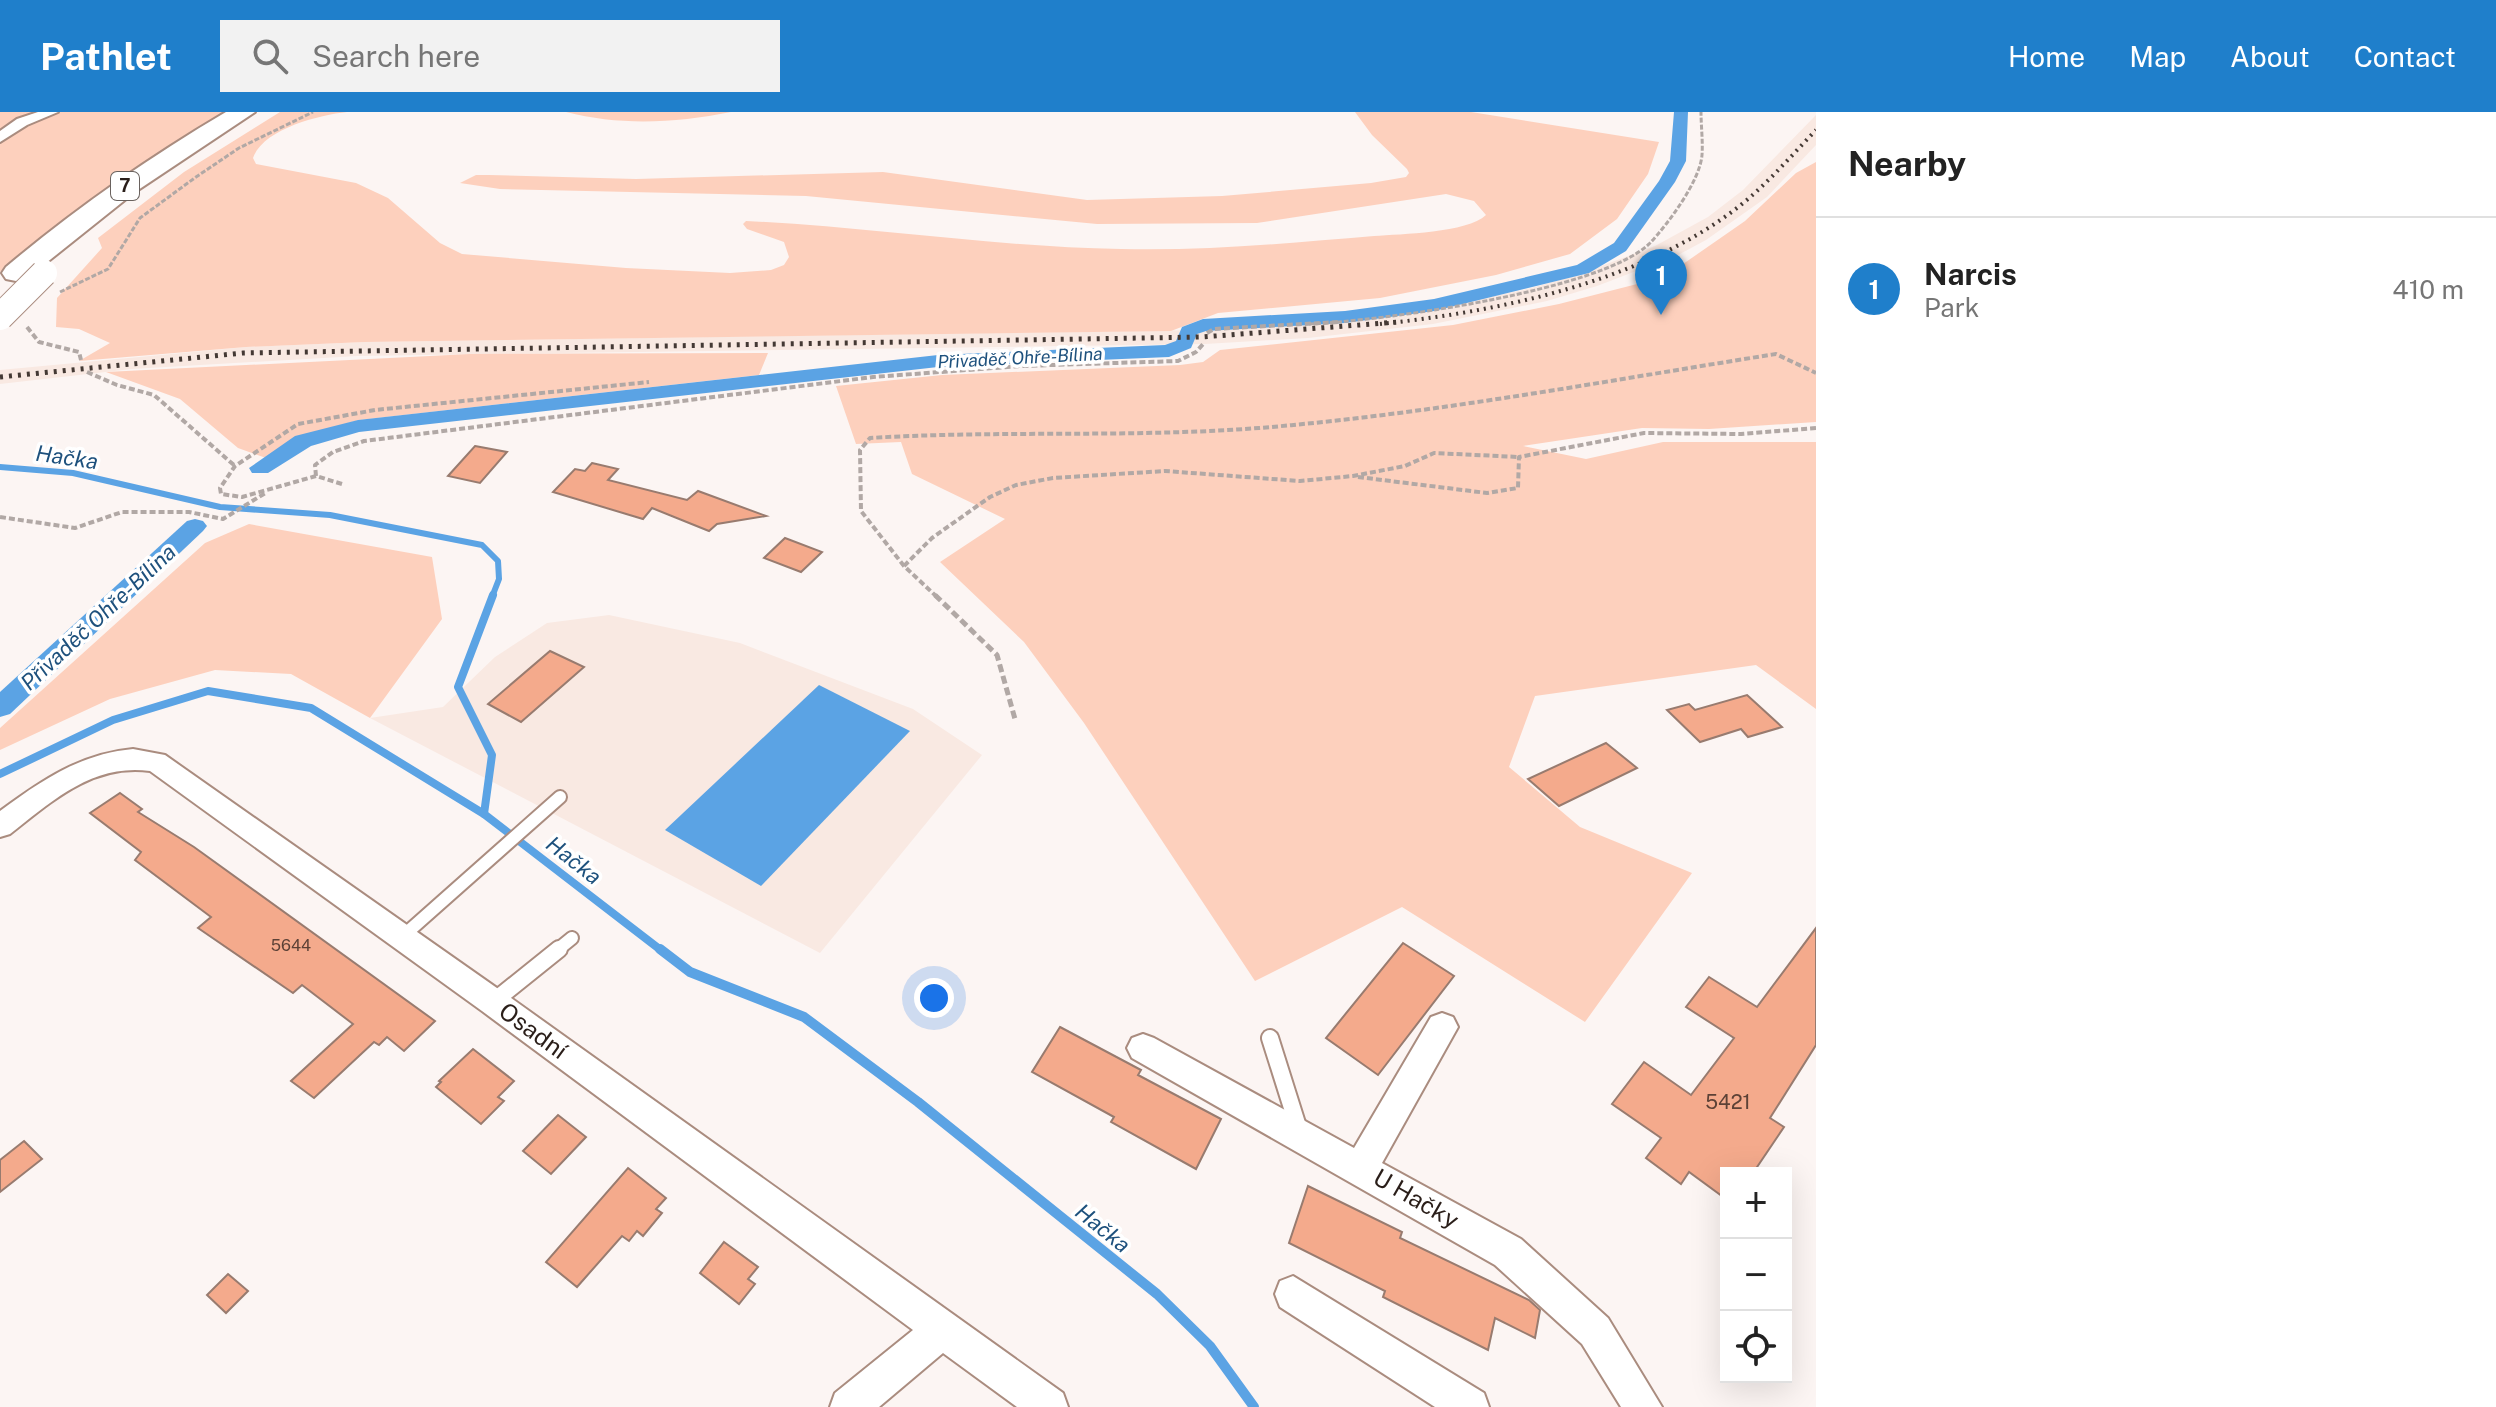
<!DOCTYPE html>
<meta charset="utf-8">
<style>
:root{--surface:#fff;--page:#f2f2f2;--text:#222;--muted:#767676;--line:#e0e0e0;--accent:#1f7fcb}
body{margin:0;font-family:"Public Sans",sans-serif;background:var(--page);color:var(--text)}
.controls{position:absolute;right:24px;bottom:24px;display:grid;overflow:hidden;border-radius:0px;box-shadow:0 8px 32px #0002}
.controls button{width:72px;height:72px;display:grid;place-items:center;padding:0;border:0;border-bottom:2px solid var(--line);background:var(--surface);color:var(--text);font:40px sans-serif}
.you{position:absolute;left:934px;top:886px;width:28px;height:28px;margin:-20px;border:6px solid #fff;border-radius:50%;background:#1a73e8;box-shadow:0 0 0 12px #1a73e833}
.badge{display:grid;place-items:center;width:52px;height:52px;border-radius:50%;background:var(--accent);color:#fff;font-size:26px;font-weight:700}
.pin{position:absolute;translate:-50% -66px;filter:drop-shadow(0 2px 4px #0008)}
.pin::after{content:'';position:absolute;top:42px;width:28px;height:24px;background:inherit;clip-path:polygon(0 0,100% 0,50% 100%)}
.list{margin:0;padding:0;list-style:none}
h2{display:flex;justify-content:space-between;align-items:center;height:104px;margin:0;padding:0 32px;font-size:34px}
h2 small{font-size:26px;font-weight:400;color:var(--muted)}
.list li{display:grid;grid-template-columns:52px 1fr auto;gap:24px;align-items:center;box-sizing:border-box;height:144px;padding:0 32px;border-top:2px solid var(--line)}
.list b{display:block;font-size:30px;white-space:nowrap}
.list p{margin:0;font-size:26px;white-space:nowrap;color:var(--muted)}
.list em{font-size:26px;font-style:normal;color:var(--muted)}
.icon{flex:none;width:44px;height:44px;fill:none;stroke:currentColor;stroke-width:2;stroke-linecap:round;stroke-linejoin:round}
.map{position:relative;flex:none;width:1816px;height:1295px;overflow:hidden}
header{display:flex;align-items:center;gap:48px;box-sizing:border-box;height:112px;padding:0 40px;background:var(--accent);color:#fff}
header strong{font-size:38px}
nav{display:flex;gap:44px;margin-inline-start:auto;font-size:28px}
.search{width:560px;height:72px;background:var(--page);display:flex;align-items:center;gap:20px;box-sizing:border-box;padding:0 28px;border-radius:0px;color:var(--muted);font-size:30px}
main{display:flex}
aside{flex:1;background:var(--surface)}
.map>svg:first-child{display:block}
.built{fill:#f9e9e2}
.green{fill:#fdd0bd}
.water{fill:#5ba3e4}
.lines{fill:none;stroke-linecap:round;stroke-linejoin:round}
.stream-far2{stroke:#5ba3e4;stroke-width:6}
.stream-far1{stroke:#5ba3e4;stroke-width:8}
.stream{stroke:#5ba3e4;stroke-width:10}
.canal{fill:#5ba3e4;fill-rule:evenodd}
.building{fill:#f4aa8c;stroke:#987b6f;stroke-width:2}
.lane-far1-casing{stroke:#aa8c7f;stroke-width:16}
.lane-casing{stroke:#aa8c7f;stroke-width:20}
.street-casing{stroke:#aa8c7f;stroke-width:4}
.highway-casing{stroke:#aa8c7f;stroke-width:4}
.path-far2{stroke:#b1a8a5;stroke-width:3;stroke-dasharray:5 2;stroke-linecap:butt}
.path-far1{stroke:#b1a8a5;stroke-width:4;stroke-dasharray:6 3;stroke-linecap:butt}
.path{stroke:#b1a8a5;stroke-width:5;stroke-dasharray:8 4;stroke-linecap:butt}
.lane-far1{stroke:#fff;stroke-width:12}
.lane{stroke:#fff;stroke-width:16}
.street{fill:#fff;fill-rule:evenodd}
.highway{fill:#fff;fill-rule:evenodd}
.rail-far1{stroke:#443934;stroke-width:4;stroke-dasharray:2 5;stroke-linecap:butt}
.rail{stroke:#443934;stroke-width:5;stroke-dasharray:3 6;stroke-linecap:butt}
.highway-bridge-casing{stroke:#aa8c7f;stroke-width:28;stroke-linecap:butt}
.highway-bridge{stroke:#fff;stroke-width:26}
.labels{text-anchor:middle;stroke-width:7;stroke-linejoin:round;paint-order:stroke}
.number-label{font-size:16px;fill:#5c4136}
.shield{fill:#fff;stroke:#6a625e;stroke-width:2}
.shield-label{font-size:18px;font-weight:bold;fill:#2a1e19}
.far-water-label{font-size:18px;font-style:italic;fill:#1e517d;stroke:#fff}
.near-number-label{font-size:20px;fill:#5c4136}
.water-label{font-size:22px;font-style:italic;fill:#1e517d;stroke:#fff}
.near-street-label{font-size:24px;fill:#2a1e19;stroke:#fff}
</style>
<header>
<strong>Pathlet</strong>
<div class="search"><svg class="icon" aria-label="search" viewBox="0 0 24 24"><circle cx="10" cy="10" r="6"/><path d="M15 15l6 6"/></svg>Search here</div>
<nav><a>Home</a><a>Map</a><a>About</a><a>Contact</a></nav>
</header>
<main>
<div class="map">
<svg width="1816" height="1295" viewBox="0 0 1816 1295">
<rect width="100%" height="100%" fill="#fcf5f3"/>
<g class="built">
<path d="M1816,3v30l-49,52 -61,43 -28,15 -81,31 -50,15 -114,23 -125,14 -103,6 -847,12 -226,13 -132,15v-14l246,-23 119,-5 834,-12 99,-5 121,-14 109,-22 49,-14 78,-29 53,-29 35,-27z"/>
<path d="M609,503l131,28 173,66 69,46 -162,198 -450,-235 73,-11 52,-50 52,-34z"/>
</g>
<g class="green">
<path d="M0,0h229c-82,47 -158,99 -229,160z"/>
<path d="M280,0h67c-28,3 -84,17 -94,46l3,6 100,19 32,15 52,45 22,11 164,14 104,5 41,-3 13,-5 5,-8 -5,-15 -37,-13 -4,-5 3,-3c125,6 250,26 375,28 84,2 169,-6 253,-13 27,-2 93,-3 112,-21l-12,-14 -28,-7 -189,29 -160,1 -291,-28 -306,-7 -40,-6 16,-8h13l147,4 247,-7 204,28 135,-4 149,-13 35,-6 3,-4 -2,-4 -35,-34 -17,-23h116l188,30 -11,32 -31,45 -47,35 -74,21 -116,23 -162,15 -47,18 -806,11 -119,5 -167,14 31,-18 -31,-14 -23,-2 1,-29 45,-50 -4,-10 86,-66z"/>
<path d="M566,0h165c-55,11 -111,14 -165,0z"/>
<path d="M1816,50v260l-107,7 -67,-1 -119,18 63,13 77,-17h153v267l-60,-44 -221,31 -26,71 71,60 112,46 -107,149 -183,-115 -147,74 -171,-258 -60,-81 -84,-80 65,-43 -93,-45 -11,-32 -45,2 -20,-58 106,-11 238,-10 23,-3 17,-12 233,-25 106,-21 82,-21 32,-12 72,-50 51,-48z"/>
<path d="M768,241l-9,22 -400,45 -57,16 -36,22 -28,-10 -58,-49 -74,-27 364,-18z"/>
<path d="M249,412l183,33 10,62 -72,99 -79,-44 -76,-4 -105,29 -110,51v-22l205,-185z"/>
</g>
<path class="water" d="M819,573l91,46 -149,155 -96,-56z"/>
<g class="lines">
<path class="stream-far2" d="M0,355l73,6 147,34 110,8 152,30 16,16 1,18 -7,18"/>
<g class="stream-far1">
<path d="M493,483l-35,92 34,68 -8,59 178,137"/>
<path d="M0,662l113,-54 95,-29 103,17 173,106"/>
</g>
<path class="stream" d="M660,837l30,23 114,45 114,85 239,192 53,52 44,61"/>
<g class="canal">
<path d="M1674,0h14l-2,49 -11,21 -49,69 -37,22 -155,38 -89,12 -139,8 -9,3 -6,14 -22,9 -231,10 -579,65 -48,14 -43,27h-16l-3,-5 46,-32 63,-16 580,-65 227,-10 11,-4 6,-14 21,-8 142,-8 89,-12 143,-34 37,-22 45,-62 11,-20z"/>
<path d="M195,407l8,2 4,5 -4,5 -193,183 -10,3v-25l187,-171z"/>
</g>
</g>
<g class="building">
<path d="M475,334l32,6 -27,31 -32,-7z"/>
<path d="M592,351l26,6 -10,11 79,20 11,-9 68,25 -49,8 -8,7 -57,-23 -9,11 -90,-27 22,-23 10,2z"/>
<path d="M785,426l37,14 -21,20 -37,-14z"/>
<path d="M550,539l34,16 -63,55 -33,-18z"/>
<path d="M1747,583l35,32 -34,10 -7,-8 -41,13 -33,-32 22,-6 6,6z"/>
<path d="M1606,631l31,25 -78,38 -31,-27z"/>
<path d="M120,681l22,16 -4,3 56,35 241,174 -31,30 -17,-14 -8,8 -5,-3 -60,56 -23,-17 62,-57 -51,-39 -9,8 -95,-65 13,-11 -76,-57 6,-8 -51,-39z"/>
<path d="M1816,816v117l-46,73 14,9 -31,46h-27v26l-37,-27 -8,12 -35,-26 15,-20 -49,-34 32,-42 47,33 43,-57 -48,-31 23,-30 48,30z"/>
<path d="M1403,831l51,33 -76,99 -52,-37z"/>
<path d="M1060,915l81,43 -3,5 83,44 -25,50 -85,-47 3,-5 -82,-45z"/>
<path d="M473,937l41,32 -16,16 6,4 -23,23 -45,-37 5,-5 -2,-1z"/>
<path d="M558,1003l28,22 -35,37 -28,-23z"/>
<path d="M24,1029l18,18 -42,33v-32z"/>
<path d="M628,1056l38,30 -10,11 6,4 -19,23 -6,-5 -8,10 -7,-5 -45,51 -31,-25z"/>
<path d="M1308,1074l94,46 -2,6 129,62 11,10 -5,28 -40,-20 -7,32 -105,-53 2,-6 -96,-48z"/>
<path d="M724,1130l34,25 -10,12 7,5 -16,20 -39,-31z"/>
<path d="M228,1162l20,17 -22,22 -19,-18z"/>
</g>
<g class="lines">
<g class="lane-far1-casing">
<g id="lane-far1">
<path d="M402,825l158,-140"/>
<path d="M556,839l16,-13"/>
</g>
</g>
<g class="lane-casing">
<g id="lane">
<path d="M493,890l66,-53"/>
<path d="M1270,926l29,92"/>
</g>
</g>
<g class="street-casing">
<g id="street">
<path d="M38,0h20l-31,13 -27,17v-11l17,-12z"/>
<path d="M133,637l32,6 339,238 559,400 5,14h-51l-74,-54 -64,54h-49l5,-14 78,-63 -431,-319 -332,-240c-57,-8 -98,30 -140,63l-10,3v-26c42,-31 80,-57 133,-62z"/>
<path d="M1442,901l11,4 5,10 -76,136 139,76 87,79 54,89h-41l-39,-63 -87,-79 -363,-207 -5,-10 5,-10 11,-4 11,4 200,110 77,-131z"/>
<path d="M1293,1164l191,117 5,14h-54l-155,-100 -5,-13 5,-13z"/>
</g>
</g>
<g class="highway-casing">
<path id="highway" d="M226,0h29l-120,80 -109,87 -10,2 -10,-2 -4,-6 4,-6c69,-58 142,-109 220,-155z"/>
</g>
<g class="path-far2">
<path d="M60,180l48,-23 32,-51 56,-41 43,-29 74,-36"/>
<path d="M1309,212c72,-3 293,-33 341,-81 18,-19 50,-62 52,-88 1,-14 -1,-29 -1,-43"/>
</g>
<g class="path-far1">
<path d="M27,215l12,15 40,10 2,8"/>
<path d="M1207,221l7,-4 125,-7"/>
<path d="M87,260l30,13 37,10 81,71"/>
<path d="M316,364l-1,-11 18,-13 31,-11 509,-64 148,-11 157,-5 18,-9 8,-9"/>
<path d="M1358,365l129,16 31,-5 1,-31 125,-24 97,1 75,-6"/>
<path d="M342,372l-26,-8 -74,21 -21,-3 -1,-6 15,-22 63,-42 77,-14 274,-28"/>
<path d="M0,405l75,11 47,-16h67l34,7 44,-27"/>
<path d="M904,454l28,-28 58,-41 26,-12 37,-7 112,-7 135,10 53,-5 52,-10 29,-13 85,4"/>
<path d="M937,485l-33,-31 -43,-55 -1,-61 10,-12c129,-8 259,0 389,-10 173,-14 345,-47 517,-74l40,19"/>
</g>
<path class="path" d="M935,483l62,60 18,64"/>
<use href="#lane-far1" class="lane-far1"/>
<use href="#lane" class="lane"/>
<use href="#street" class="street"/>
<use href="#highway" class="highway"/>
<path class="rail-far1" d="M1380,212c116,-12 257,-41 353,-113 31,-23 56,-53 83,-81"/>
<path class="rail" d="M0,265l243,-24 959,-16 196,-15"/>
<g class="highway-bridge-casing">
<path id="highway-bridge" d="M0,205l44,-44"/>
</g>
<use href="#highway-bridge" class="highway-bridge"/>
</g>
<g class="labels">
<g class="number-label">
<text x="291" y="839">5644</text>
</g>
<rect class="shield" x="111" y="60" width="28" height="28" rx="6"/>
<g class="shield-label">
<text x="125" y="80">7</text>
</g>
<g class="far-water-label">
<text transform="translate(1020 246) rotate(-3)" y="6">Přivaděč Ohře-Bílina</text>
</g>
<g class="near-number-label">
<text x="1728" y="997">5421</text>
</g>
<g class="water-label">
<text transform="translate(67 345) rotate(8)" y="8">Hačka</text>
<text transform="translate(98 505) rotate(-43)" y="8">Přivaděč Ohře-Bílina</text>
<text transform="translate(574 748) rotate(38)" y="8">Hačka</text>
<text transform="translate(1103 1116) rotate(39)" y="8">Hačka</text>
</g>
<g class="near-street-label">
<text transform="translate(533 919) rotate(36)" y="8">Osadní</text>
<text transform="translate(1416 1087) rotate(30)" y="8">U Hačky</text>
</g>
</g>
</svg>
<div class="controls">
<button>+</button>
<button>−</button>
<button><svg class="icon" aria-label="locate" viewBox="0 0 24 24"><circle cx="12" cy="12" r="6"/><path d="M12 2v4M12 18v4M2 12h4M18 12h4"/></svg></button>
</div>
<div class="you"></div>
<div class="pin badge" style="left:1661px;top:203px">1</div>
</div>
<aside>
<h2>Nearby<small></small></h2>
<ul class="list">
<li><span class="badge">1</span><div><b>Narcis</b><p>Park</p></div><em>410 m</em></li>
</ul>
</aside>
</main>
